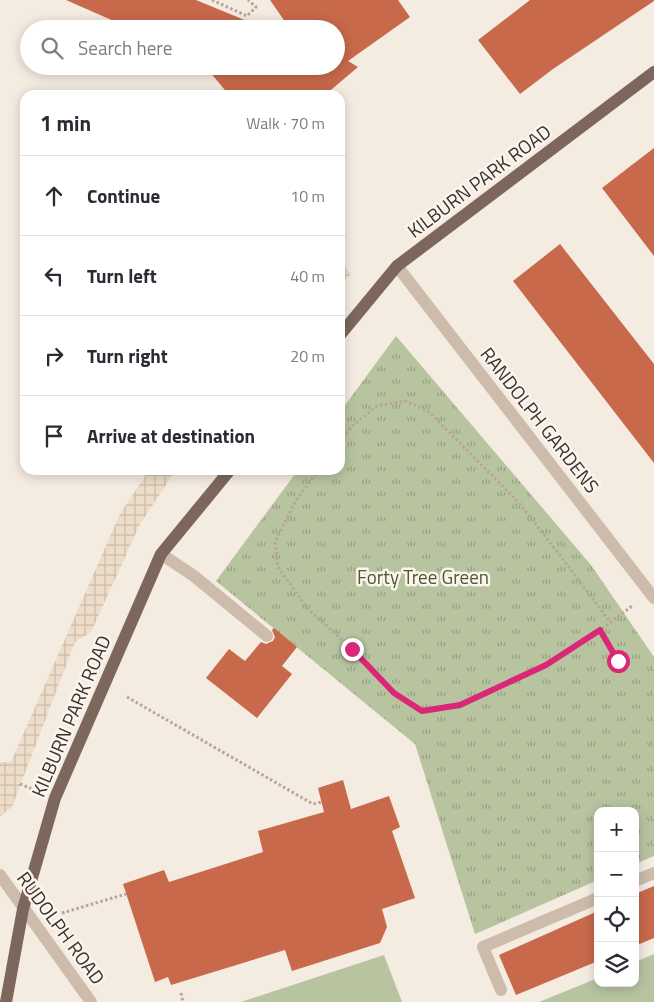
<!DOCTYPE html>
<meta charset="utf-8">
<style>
:root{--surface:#fff;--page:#f2f2f3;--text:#2b2b33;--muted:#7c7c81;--line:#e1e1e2}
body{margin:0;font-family:"Titillium Web",sans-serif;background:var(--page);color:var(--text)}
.controls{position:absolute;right:15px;bottom:15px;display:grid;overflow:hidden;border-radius:10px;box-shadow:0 2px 12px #0003}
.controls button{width:45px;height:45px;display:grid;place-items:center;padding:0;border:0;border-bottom:1px solid var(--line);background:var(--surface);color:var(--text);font:25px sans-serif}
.stop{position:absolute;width:15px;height:15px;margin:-11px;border:4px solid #db2777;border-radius:50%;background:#fff}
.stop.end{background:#db2777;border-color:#fff;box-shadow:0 1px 5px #0008}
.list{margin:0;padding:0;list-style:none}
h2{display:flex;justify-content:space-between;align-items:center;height:65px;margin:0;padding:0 20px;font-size:21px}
h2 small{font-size:16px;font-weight:400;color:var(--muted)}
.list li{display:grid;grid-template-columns:32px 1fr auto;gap:15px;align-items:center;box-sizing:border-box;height:80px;padding:0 20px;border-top:1px solid var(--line)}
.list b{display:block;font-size:19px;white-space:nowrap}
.list em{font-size:16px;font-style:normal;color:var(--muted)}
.icon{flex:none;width:28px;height:28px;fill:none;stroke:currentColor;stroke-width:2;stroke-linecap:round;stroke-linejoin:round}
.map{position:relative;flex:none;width:654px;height:1002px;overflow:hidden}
.search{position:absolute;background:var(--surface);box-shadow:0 2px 12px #0003;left:20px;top:20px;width:325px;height:55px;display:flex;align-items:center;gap:12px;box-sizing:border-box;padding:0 18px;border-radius:28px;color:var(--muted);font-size:19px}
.panel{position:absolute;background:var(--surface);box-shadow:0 2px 12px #0003;left:20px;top:90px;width:325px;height:385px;border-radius:15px}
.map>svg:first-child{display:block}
.grass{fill:#b8c4a0}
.park{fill:url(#park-tufts)}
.plaza{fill:url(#plaza-grid)}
.building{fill:#c8694b}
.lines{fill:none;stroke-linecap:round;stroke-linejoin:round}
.path{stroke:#b9a596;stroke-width:3;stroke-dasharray:2.5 2.5;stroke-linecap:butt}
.minor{stroke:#cdbbac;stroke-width:12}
.major{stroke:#7d675c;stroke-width:12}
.route{stroke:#db2777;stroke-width:6}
.labels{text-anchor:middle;stroke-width:5;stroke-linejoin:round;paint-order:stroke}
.street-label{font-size:19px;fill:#3b302b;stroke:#fbf5ee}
.park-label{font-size:19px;fill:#4a5a2e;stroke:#fbf5ee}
</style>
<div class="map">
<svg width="654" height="1002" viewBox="0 0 654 1002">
<defs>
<pattern id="park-tufts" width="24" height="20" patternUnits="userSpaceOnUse" patternTransform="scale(1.25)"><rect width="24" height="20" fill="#b8c4a0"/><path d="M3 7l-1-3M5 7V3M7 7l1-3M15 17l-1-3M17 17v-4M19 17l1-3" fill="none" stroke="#97a083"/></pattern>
<pattern id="plaza-grid" width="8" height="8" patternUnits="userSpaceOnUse" patternTransform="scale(1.25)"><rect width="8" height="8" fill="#ecdcc8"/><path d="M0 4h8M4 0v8" fill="none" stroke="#cbbdac"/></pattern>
</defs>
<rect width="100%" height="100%" fill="#f4ebe1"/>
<g class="grass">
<path d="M654,954v48h-115l59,-24v5h37v-21z"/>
<path d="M384,955l18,47h-161z"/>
</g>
<path class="park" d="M396,336l195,229 63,92v199l-19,8v-53h-37v69l-123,54 -60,-190 -199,-163 82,-111h42v-58z"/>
<g class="plaza">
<path d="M340,260l11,14 -11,10z"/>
<path d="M149,470h27l-36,54 -49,108 -16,10 -63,165 -12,9v-54h11l109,-248z"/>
</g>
<g class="building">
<path d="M66,0h130l70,29h-134z"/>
<path d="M270,0h128l12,17 -62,44 10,6 -33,28h-96l-24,-29h131v-37h-46z"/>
<path d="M530,0h124v1l-101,68 -33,25 -42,-54z"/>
<path d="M654,148v108l-52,-68z"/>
<path d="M560,244l94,120v99l-141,-182z"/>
<path d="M274,628l23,19 -15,19 10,8 -35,44 -51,-40 23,-29 16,12 16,-19 5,2 7,-3 2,-4 -3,-7z"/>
<path d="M343,780l8,29 38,-13 11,31 -8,4 23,67 -33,11 5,18 -7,16 -88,28 -7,-21 -114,35 -3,-8 -13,5 -32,-98 41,-14 5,12 94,-30 -5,-21 66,-19 -6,-24z"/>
<path d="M654,886v52l-19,8v-52z"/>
<path d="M598,911v50l-82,34 -17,-40z"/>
</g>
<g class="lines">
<g class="path">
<path d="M212,0l35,16 9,-9 -8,-7"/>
<path d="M340,442l11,-15 26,-21 29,-5 23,11 90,91 50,64 41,55"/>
<path d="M319,470l-23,30 -21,42 3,25 29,41 45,41 42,44 28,18 38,-6 86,-40 53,-34 33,-25"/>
<path d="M599,631l19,30"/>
<path d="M127,697l186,107 9,-2"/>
<path d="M20,784l12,5"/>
<path d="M62,913l64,-19"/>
<path d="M181,993l2,9"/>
</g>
<g class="minor">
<path d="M397,266l257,332"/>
<path d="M161,554l33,22 73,60"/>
<path d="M0,875l91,127"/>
<path d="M635,881l19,-8"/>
<path d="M501,990l-18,-43 115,-49"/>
</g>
<g class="major">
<path d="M340,335l57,-69 257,-194"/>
<path d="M6,1002l17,-93 32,-111 106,-244 69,-84"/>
</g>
</g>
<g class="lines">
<path class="route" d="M352,649l42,44 28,18 38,-6 86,-40 54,-35 18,31"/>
</g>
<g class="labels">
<g class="street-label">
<text transform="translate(479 181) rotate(-37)" y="7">KILBURN PARK ROAD</text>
<text transform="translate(540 420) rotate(52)" y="7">RANDOLPH GARDENS</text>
<text transform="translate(71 716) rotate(-67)" y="7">KILBURN PARK ROAD</text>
<text transform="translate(61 928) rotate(54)" y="7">RUDOLPH ROAD</text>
</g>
<g class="park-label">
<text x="423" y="584">Forty Tree Green</text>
</g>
</g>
</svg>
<div class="controls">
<button>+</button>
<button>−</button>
<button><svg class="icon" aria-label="locate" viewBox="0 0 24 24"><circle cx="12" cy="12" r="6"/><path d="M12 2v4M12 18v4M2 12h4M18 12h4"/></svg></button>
<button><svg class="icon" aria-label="layers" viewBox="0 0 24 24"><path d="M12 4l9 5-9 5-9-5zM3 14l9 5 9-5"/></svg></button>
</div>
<div class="stop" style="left:618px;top:661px"></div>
<div class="stop end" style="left:352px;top:649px"></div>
<div class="search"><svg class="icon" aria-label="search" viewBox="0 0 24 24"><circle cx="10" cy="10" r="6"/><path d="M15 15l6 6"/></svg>Search here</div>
<section class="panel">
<h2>1 min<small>Walk · 70 m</small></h2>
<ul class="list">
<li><svg class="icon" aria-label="ahead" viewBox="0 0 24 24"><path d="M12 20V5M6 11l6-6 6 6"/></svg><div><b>Continue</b></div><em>10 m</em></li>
<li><svg class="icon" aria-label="left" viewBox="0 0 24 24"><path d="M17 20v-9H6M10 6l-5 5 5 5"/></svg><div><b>Turn left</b></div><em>40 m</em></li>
<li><svg class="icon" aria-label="right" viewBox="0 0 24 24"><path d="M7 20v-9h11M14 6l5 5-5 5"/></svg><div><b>Turn right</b></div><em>20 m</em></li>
<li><svg class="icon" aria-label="arrive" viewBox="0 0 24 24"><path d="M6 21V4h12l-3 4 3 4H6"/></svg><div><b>Arrive at destination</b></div></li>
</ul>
</section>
</div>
